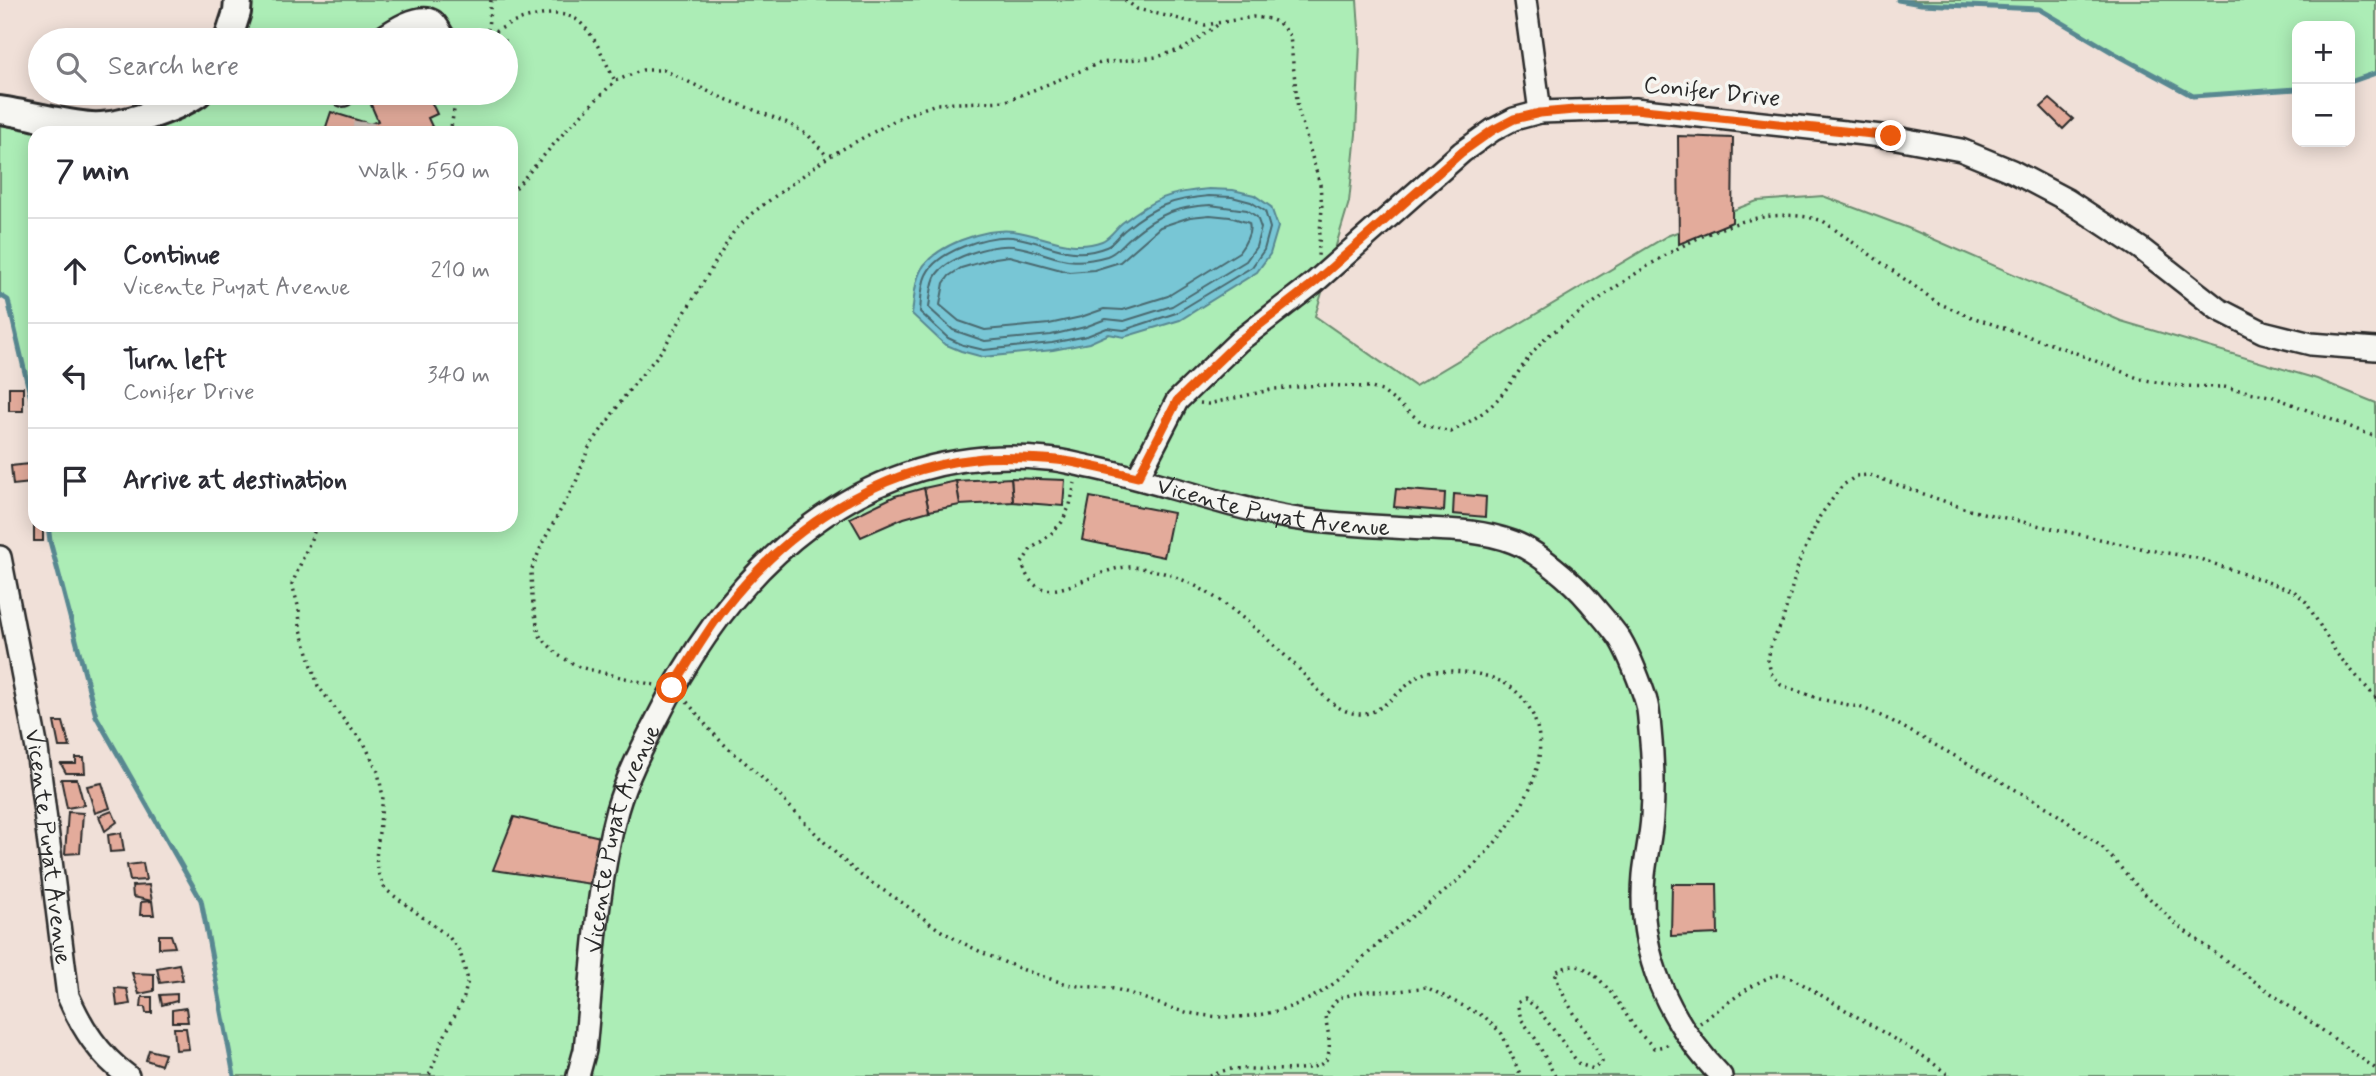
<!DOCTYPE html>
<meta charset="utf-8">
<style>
:root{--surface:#fff;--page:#f7f7f7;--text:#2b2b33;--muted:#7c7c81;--line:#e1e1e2}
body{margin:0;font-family:Mynerve,sans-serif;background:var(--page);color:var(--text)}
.controls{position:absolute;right:21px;top:21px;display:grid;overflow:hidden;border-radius:14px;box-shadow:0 4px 18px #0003}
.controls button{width:63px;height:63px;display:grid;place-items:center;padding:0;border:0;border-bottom:2px solid var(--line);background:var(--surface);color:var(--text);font:35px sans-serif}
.stop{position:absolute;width:21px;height:21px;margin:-16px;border:5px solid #ea580c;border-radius:50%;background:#fff}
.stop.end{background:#ea580c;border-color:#fff;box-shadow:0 2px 7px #0008}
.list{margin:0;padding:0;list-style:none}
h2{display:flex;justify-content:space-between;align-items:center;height:91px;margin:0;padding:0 28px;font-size:30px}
h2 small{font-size:23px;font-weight:400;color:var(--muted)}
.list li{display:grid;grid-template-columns:46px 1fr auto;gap:21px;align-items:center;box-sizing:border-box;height:105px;padding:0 28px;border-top:2px solid var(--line)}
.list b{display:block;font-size:26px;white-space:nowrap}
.list p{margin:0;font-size:23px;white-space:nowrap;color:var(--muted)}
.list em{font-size:23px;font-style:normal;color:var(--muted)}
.icon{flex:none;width:38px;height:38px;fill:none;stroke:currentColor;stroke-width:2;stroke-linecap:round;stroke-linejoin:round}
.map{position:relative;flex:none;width:2376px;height:1076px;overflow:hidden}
.search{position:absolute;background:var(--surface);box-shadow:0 4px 18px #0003;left:28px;top:28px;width:490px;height:77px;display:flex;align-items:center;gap:18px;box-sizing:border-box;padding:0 24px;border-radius:38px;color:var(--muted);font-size:26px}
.panel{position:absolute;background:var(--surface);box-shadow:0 4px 18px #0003;left:28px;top:126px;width:490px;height:406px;border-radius:21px}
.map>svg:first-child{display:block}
.green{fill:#acedb6;stroke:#6c8c70;stroke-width:2}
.water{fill:#78c6d5;stroke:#598891;stroke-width:2}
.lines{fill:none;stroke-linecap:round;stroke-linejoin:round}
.shore{stroke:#4a696f;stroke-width:2}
.stream{stroke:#598891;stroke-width:5}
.building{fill:#e3ab9b;stroke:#2b2b2b;stroke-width:2}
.minor-tunnel{stroke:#c9bcb5;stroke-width:21;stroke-dasharray:21 10;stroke-linecap:butt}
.minor-casing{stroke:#2b2b2b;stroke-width:26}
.major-casing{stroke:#2b2b2b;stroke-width:32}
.path{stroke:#2b2b2b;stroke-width:3.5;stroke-dasharray:2 5;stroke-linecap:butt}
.minor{stroke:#f6f6f2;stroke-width:21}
.major{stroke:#f6f6f2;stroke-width:26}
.route{stroke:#ea580c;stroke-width:9}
.labels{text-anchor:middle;stroke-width:7;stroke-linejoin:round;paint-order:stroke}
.street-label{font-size:24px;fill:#2b2b2b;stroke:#f6f6f2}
</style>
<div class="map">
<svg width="2376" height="1076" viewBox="0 0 2376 1076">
<rect width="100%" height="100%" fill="#f0e0d8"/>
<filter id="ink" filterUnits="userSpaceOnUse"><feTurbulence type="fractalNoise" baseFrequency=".0143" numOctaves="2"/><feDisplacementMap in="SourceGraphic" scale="14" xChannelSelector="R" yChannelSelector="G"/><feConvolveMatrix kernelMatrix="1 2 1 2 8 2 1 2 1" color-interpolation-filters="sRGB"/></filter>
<g filter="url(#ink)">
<g class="green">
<path d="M252,0h1105l3,43 -4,91 -7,68 -34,114 100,70 252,-150 90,-35 66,-5 85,32 213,93 196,58 59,24v673h-2142l-33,-176 -105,-184 -46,-175 -2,-16h463v-392h-363c24,-10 50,-20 66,-40h292v-53h-264z"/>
<path d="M1898,0h478v73l-26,9v-56h-53v63l-104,7 -81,-44 -72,-43 -119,-5z"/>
<path d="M0,123l59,10h-24v283l-27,-116 -8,-5z"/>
</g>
<path class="water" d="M1209,189l24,1 21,5 17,12 7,20 -8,27 -13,18 -77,48 -56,17 -15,-3 -20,9 -36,7 -70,7 -22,-6 -17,-7 -32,-30c2,-13 2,-30 8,-42 12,-26 66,-45 93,-41 32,4 57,22 89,10 8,-3 13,-12 20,-18 31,-24 47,-31 87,-34z"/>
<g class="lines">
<g class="shore">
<path d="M1209,196l23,1 19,5 14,9 5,17 -6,22 -12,17 -76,46 -52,17 -17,-2 -20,8 -35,7 -68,7 -21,-5 -15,-7 -28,-26c1,-11 1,-27 6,-37 11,-24 61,-40 86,-38 35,4 57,25 94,10 8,-3 13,-13 20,-18 28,-23 47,-30 83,-33z"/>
<path d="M1210,205l37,5 10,7 4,11 -5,19 -10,14 -74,45 -48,15 -18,-2 -21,8 -34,8 -66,6 -32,-11 -24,-22c1,-10 2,-22 6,-31 11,-20 57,-33 78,-31 40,6 49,23 94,10 11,-4 16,-13 25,-20 26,-22 44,-29 78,-31z"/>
<path d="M1210,215l20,2 19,6c3,10 -4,21 -10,29l-71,44 -45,14 -19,-1 -23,8 -32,7 -64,6 -26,-9 -19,-16 4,-22 5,-7 12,-8 34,-10 14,-2 60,16 25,-2 26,-8 40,-35 30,-10z"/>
</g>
<g class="stream">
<path d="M1898,0l23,4 118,5 73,43 81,44 104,-7"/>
<path d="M2350,82l26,-9"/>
<path d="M0,295l8,5 27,116"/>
<path d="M48,525l2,16 46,175 105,184 33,176"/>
</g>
</g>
<g class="building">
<path d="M429,26l6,14h-33z"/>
<path d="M366,93h61l10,21 -9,4 7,15h-111l7,-21 39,12 8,-3z"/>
<path d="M2050,99l23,20 -10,10 -22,-22z"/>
<path d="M1678,136l55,2 -1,84 -53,22z"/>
<rect x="9" y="387" width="14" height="24"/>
<path d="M29,464l2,19 -18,2 -2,-19z"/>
<path d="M1011,478l54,2 -2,26 -50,-4z"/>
<path d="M1011,478l2,24 -53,3 -4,-24z"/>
<path d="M956,481l4,24 -31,6 -5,-23z"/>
<path d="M924,488l5,23 -25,7 -43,19 -11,-19 45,-22z"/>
<path d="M1396,489l49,4 -1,18 -50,-4z"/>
<path d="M1454,494l32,3 -1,20 -32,-3z"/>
<path d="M1090,497l83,16 -9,44 -82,-17z"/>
<path d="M34,523l9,2v16h-9z"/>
<path d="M54,722h9l7,25h-11z"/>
<path d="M76,758h8l1,15h-19l-5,-9h15z"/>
<path d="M61,779h16l7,26 -17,3z"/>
<path d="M102,783l8,25 -15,5 -8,-27z"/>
<path d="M112,811l5,11 -12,9 -6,-15z"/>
<path d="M68,812l15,1 -3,40 -15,1z"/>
<path d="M514,817l86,20 -9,47 -98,-14z"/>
<path d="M121,833l3,18 -14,1 -2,-17z"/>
<path d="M143,863l3,17 -16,1 -3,-16z"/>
<path d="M1672,884h45l1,50 -47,2z"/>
<path d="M149,885l3,16 -19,-4 -1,-11z"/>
<path d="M152,901l2,14h-14l1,-13z"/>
<path d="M159,935h12l4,12 -16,1z"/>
<path d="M179,964l4,16 -23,3 -3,-15z"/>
<path d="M132,973l22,1v17l-15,3z"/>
<path d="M115,988l12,1 3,15 -13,2z"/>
<path d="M177,994v7l-15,4 -2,-10z"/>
<path d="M142,997h10v16h-6l-1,-6h-4z"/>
<path d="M186,1008l2,14h-16v-12z"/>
<path d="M174,1028h12l3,21 -13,1z"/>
<path d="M149,1050l16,4 -4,11 -15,-5z"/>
</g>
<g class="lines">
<path class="minor-tunnel" d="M363,133l1,-11"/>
<g class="minor-casing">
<g id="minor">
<path d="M1525,0l15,112"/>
<path d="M379,40c11,-8 40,-28 54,-19 5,4 9,14 13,19"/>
<path d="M343,93v2"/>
<path d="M1138,477l39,-76 62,-60 76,-59 147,-130 31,-22 21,-11 26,-7 95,-3 256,28 70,13 51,21 55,29 73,48 78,61 45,23 48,12 65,5"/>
<path id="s1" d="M0,557l37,192 31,247c14,32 31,59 60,80"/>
<path id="s2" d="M578,1076l7,-26c8,-80 11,-162 32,-240 9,-31 24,-60 39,-89 76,-154 207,-281 391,-262 16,1 32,6 48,9 66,14 130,39 197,50 38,6 77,8 116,10 35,2 71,1 105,14 24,9 59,39 76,59 10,12 22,25 31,38 9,15 21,45 26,62 3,9 3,20 4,29 3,29 4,58 2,87 -1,19 -6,38 -8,58 -7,77 24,146 77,201"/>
</g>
</g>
<g class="major-casing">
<g id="major">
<path d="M228,40l9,-28 1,-12"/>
<path d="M0,110c28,4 63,14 91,16 28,2 84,-17 107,-33"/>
</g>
</g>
<g class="path">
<path d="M1125,0l12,9 68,16 48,-8 17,2 9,4 11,13 8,73 22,75 2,24 -4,48"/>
<path d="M487,37l4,-37"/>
<path d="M484,40c18,-17 70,-36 93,-20 18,13 28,42 38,61"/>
<path d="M450,133l7,-40"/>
<path d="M511,193l58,-66 46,-46 28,-11h21l56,27 68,26 21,13 19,21"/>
<path d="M1200,403l8,1 67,-15 44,-4 49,2 14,4 43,34 26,7c15,-8 29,-16 42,-28 20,-20 33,-47 53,-67 72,-50 184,-146 277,-116l115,82 28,12 105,36 69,28 39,7 45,1 50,10 102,40"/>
<path d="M317,525l-25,59 7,25 1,17 18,60 29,38 17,19 14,29 5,25 -7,61 3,18 6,13 64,48 11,15 8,28 -4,17 -21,42 -14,37"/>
<path d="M654,685l-75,-18 -21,-12 -19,-20 -7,-37 -1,-27 12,-29 33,-60 12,-33 39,-56 36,-44 70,-116 18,-19 77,-57 73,-40 35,-13 70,-3 94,-38 57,-6 28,-9 34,-24"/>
<path d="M2376,698l-39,-44 -31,-52 -12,-11 -97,-33 -48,-8 -180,-40 -99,-35 -14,1 -14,10 -22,30 -21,46 -17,61 -11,21 -3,16 3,13 10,12 39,14 43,9 29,13 158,88 52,38 36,40 40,39 198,143"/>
<path d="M687,702c10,11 18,23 28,33 13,15 30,26 45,41 30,30 59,63 92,92 12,11 28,20 42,29 15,10 28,21 43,31 34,22 87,44 127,55 16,5 34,3 51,6 23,6 44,16 66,22 40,10 81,8 119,-8 39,-16 64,-48 95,-74 18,-14 38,-27 55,-42 42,-35 103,-102 87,-160 -12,-44 -46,-54 -87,-56 -9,0 -17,-1 -25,2 -21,9 -41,42 -65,41 -29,-1 -48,-33 -67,-51 -46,-43 -94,-90 -160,-96 -40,-3 -94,55 -111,-4l9,-14 19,-14 12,-13 8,-17 5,-22"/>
<path d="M1700,1023c16,-11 61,-48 79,-48 6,-1 14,4 20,7l127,76 24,18"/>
<path d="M1210,1076c6,-2 14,-6 21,-7 22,-2 82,7 95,-9 7,-12 1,-32 -1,-44l13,-18 28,-7h33l27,-4 59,30 17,17 19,42"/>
<path d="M1555,1076l-20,-38 -14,-19 -4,-16 8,-4 13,10 41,55 15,5 8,-7c-12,-32 -39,-56 -47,-90 8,-4 17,-8 26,-5 23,9 41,42 54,61 5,7 13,13 19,20l11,-2 5,-3"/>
</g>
<use href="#minor" class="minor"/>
<use href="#major" class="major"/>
</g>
</g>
<g class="lines" filter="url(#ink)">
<path class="route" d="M672,688c18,-27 33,-55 53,-80 60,-77 151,-139 250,-149 22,-3 47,-1 69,0 31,1 64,12 94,18l39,-76 62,-60 76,-59 147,-130 31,-22 21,-11 26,-6 34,-3 61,-1 256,27"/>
</g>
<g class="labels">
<g class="street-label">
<text transform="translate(1712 91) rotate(6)" y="8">Conifer Drive</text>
<text dy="8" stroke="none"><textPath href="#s2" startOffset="1102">Vicente Puyat Avenue</textPath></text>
<text dy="8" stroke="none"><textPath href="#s2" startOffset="243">Vicente Puyat Avenue</textPath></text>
<text dy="8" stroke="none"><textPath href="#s1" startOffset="294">Vicente Puyat Avenue</textPath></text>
</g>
</g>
</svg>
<div class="controls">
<button>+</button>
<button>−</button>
</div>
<div class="stop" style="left:672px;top:688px"></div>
<div class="stop end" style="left:1891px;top:136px"></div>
<div class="search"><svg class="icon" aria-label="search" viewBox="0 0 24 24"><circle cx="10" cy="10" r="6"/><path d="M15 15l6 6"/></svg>Search here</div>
<section class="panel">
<h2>7 min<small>Walk · 550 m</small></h2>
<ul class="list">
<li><svg class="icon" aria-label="ahead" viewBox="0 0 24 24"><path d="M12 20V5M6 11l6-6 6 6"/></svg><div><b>Continue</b><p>Vicente Puyat Avenue</p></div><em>210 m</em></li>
<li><svg class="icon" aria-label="left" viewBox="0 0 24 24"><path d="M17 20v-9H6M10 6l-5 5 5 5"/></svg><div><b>Turn left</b><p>Conifer Drive</p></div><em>340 m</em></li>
<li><svg class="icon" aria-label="arrive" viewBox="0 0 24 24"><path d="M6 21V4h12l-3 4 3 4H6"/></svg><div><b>Arrive at destination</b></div></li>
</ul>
</section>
</div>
